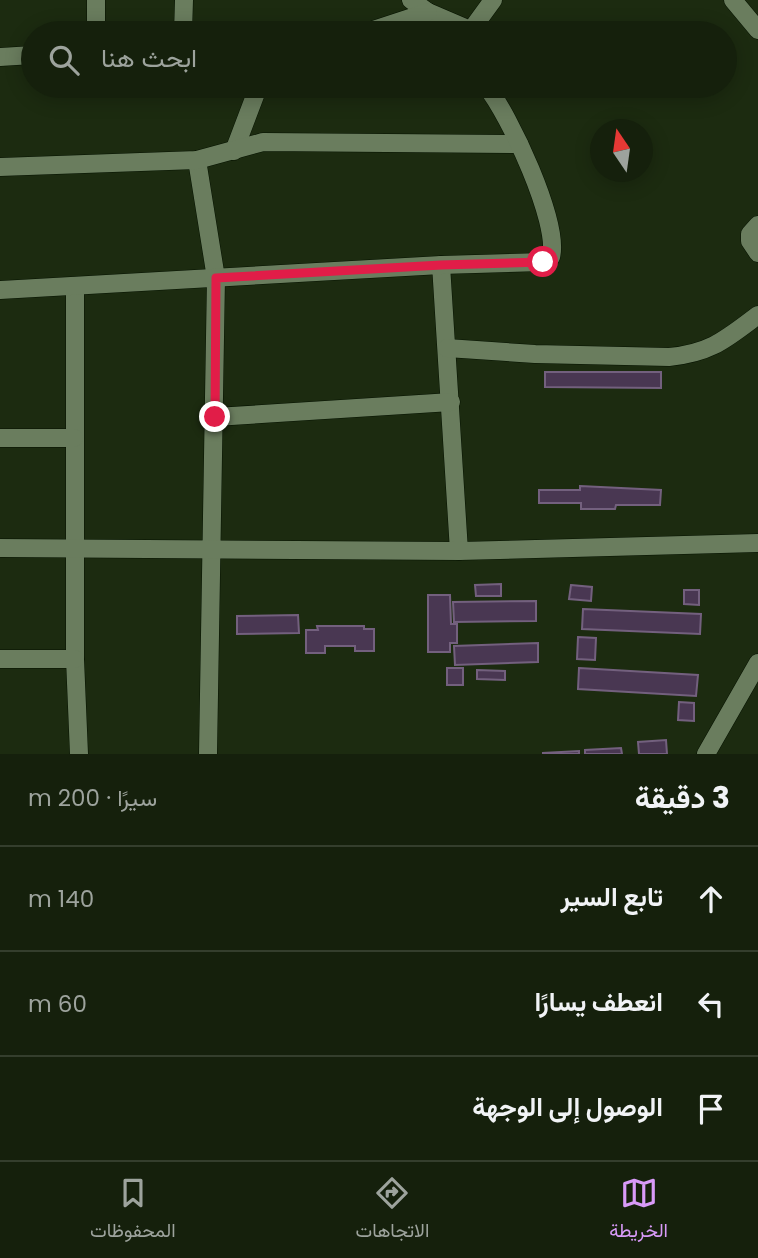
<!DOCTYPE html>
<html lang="ar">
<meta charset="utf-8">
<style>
:root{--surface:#15200c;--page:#222d1a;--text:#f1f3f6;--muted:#9da39d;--line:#343e2d;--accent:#d89af8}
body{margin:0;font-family:Poppins,Vazirmatn,sans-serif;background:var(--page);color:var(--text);direction:rtl}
.compass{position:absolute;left:590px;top:119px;width:63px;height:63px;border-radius:50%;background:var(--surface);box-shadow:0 4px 18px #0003;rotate:347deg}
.stop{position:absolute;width:21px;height:21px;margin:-16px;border:5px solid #e11d48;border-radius:50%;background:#fff}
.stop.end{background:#e11d48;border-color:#fff;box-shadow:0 2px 7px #0008}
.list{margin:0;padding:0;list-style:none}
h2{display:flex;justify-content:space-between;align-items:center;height:91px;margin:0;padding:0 28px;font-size:30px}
h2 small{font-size:23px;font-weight:400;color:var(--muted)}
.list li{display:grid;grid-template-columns:46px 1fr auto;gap:21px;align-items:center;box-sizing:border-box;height:105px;padding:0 28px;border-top:2px solid var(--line)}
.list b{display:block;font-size:26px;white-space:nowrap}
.list em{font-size:23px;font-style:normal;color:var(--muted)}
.icon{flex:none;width:38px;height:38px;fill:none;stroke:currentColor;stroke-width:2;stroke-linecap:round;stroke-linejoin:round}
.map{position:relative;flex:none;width:758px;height:754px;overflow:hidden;direction:ltr}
.search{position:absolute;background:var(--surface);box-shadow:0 4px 18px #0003;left:21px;right:21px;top:21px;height:77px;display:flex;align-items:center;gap:18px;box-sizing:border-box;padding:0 24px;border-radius:38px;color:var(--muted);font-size:26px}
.sheet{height:406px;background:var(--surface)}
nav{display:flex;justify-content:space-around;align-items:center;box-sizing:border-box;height:98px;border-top:2px solid var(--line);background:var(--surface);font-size:19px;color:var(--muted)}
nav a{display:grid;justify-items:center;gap:4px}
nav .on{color:var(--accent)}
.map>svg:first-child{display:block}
.building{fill:#493752;stroke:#73607e;stroke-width:2}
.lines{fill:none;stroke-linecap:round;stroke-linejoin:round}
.minor-casing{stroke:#061300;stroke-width:19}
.minor{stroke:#6a7d5e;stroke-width:18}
.route{stroke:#e11d48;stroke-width:9}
</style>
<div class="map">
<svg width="758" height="754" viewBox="0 0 758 754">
<rect width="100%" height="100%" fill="#1c2b10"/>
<g class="building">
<path d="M545,372h116v16l-116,-1z"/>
<path d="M580,486l81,4 -1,15h-44l-1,4h-34v-6h-42v-13h41z"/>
<path d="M501,584v12h-25l-1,-11z"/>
<path d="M571,585l21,2 -1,14 -22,-2z"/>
<path d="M684,590h15v15l-15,-1z"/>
<path d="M428,595h22l1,29h6v19h-7v9h-22z"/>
<path d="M536,601v20l-82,1 -1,-20z"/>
<path d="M583,609l118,5 -1,20 -118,-5z"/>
<path d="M298,615l1,18 -62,1v-18z"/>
<path d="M317,626h47v3h10v22h-19v-5h-30v7h-19v-23h12z"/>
<path d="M578,637l18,1 -1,22 -18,-1z"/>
<path d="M538,643v19l-83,3 -1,-19z"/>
<rect x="447" y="668" width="16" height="17"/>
<path d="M579,668l119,7 -2,21 -118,-7z"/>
<path d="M477,670l28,1v9l-28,-1z"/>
<path d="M679,702l15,1v18l-16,-1z"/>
<path d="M666,740l1,14h-28l-1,-12z"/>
<path d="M621,748l1,6h-37v-4z"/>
<path d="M579,751v3h-36v-1z"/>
</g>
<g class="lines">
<g class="minor-casing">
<g id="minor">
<path d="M96,0v33"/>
<path d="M411,0l17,12 42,18"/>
<path d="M733,0l25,30"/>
<path d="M183,33l1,-33"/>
<path d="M364,33l64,-21"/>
<path d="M469,33l24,-33"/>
<path d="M0,57l33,-2"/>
<path d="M234,151l22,-58 5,-7"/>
<path d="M197,160l19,118 -8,476"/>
<path d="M0,167l197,-7 66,-18 256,2"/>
<path d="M758,225l-8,9v7l8,12"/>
<path d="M441,265l18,286"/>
<path d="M75,286v373l4,95"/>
<path d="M0,290l441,-25 102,-3 8,-5c9,-34 -42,-143 -65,-171"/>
<path d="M447,348l88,6 134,3c42,-4 57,-18 89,-42"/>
<path d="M215,417l236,-15"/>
<path d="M0,438h74"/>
<path d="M0,548l459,3 299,-8"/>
<path d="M0,659h75"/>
<path d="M706,754l52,-91"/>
</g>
</g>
<use href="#minor" class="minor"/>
</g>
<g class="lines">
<path class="route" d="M215,417l1,-139 225,-13 102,-3"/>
</g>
</svg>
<svg class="compass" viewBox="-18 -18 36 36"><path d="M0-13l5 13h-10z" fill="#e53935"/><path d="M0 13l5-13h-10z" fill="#9da39d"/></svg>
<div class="stop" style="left:543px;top:262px"></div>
<div class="stop end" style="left:215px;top:417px"></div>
<div class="search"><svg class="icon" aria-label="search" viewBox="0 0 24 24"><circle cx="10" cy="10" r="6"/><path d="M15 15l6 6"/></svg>ابحث هنا</div>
</div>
<section class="sheet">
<h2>3 دقيقة<small>سيرًا · 200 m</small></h2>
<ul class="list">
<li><svg class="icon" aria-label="ahead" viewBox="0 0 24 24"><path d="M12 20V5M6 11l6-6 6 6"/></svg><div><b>تابع السير</b></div><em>140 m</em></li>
<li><svg class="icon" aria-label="left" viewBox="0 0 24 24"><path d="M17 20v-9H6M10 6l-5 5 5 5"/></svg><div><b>انعطف يسارًا</b></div><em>60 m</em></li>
<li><svg class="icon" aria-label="arrive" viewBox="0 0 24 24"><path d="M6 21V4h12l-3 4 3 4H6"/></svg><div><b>الوصول إلى الوجهة</b></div></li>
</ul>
</section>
<nav>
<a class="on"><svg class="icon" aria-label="map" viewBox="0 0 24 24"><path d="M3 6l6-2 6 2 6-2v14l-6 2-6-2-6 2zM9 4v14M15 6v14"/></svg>الخريطة</a>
<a><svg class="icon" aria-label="directions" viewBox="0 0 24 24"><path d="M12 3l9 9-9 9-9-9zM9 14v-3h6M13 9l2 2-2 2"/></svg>الاتجاهات</a>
<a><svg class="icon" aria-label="saved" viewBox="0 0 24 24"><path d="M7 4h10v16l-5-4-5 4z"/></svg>المحفوظات</a>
</nav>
